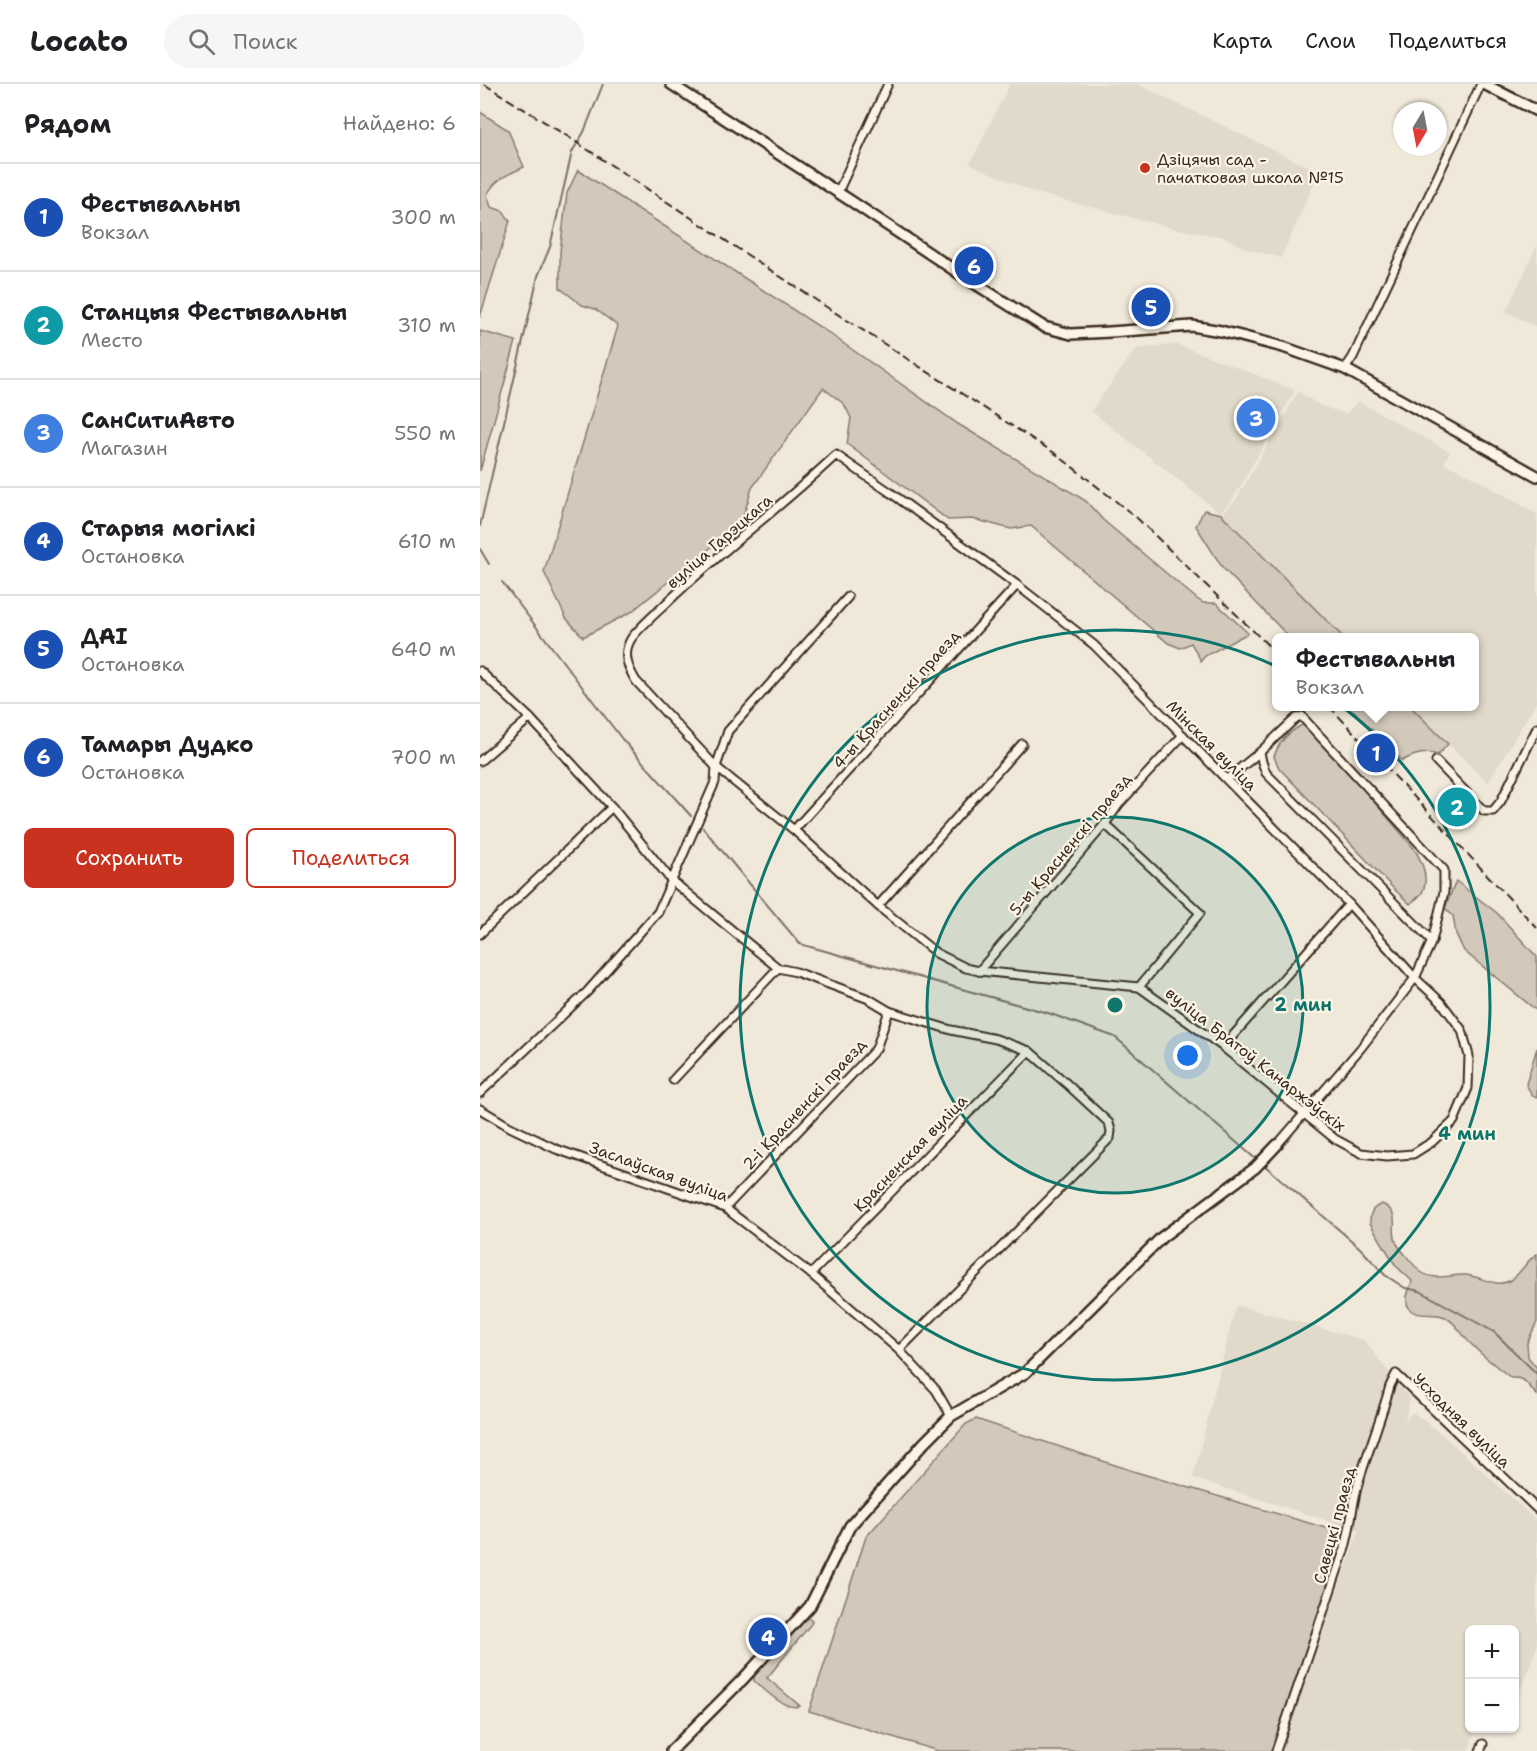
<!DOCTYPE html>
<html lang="ru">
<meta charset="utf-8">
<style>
:root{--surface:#fff;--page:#f6f6f6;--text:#202124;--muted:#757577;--line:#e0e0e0;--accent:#c8321e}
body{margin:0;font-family:"Shantell Sans",sans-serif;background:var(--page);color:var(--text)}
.controls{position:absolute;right:18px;bottom:18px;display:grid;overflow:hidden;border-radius:9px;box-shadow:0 2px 4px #0004}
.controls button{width:54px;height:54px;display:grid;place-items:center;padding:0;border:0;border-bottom:2px solid var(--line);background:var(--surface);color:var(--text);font:30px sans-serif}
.compass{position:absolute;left:913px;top:18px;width:54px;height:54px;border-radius:50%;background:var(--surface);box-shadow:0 2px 4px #0004;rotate:190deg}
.you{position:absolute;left:708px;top:972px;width:21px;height:21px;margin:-15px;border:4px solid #fff;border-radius:50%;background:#1a73e8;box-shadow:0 0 0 9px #1a73e833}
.badge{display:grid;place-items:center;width:39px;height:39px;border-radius:50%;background:var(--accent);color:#fff;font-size:20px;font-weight:700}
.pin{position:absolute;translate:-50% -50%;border:3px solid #fff;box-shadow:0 2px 6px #0006}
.popup{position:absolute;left:792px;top:549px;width:207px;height:78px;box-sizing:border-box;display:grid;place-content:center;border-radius:9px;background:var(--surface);filter:drop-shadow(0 2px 4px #0005);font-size:20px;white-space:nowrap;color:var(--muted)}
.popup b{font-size:22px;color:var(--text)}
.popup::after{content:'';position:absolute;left:50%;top:100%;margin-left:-12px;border:12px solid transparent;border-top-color:var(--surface)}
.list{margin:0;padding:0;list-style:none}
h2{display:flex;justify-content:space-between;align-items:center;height:78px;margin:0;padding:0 24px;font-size:26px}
h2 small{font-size:20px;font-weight:400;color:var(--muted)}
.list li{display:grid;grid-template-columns:39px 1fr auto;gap:18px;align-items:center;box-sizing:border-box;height:108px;padding:0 24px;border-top:2px solid var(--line)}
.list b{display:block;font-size:22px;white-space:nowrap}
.list p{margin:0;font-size:20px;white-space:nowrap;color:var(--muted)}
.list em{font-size:20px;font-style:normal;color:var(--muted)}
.actions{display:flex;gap:12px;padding:18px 24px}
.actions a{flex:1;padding:14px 0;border:2px solid var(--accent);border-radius:9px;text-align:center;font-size:21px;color:var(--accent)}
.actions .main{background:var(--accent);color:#fff}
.icon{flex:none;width:33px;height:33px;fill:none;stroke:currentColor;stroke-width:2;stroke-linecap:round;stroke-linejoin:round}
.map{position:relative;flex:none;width:1057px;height:1667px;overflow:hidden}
header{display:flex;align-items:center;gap:36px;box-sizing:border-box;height:84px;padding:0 30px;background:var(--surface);border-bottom:2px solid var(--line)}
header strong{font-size:28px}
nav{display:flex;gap:33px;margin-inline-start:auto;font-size:21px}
.search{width:420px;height:54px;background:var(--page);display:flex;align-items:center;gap:15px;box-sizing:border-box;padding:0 21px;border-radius:33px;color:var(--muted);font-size:22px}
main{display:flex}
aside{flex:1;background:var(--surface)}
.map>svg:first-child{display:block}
.built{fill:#e1d9c9}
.green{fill:#d2c9ba;stroke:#867a6c;stroke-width:1.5}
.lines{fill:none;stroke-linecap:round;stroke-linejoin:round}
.stream{stroke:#7e7163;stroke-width:2}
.street-casing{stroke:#3b2a1e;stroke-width:11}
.secondary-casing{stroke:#3b2a1e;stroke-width:14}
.street{stroke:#fcf5e5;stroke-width:7}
.secondary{stroke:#fcf5e5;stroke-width:9}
.rail{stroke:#3b2a1e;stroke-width:2;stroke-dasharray:9 4.5;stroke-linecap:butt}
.ring{fill:none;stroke:#0f766e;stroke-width:3}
.poi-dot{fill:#c8321e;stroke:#fcf5e5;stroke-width:2}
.labels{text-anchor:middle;stroke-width:4.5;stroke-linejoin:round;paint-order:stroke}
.poi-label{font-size:16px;fill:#3b2a1e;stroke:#fcf5e5;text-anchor:start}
.street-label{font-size:16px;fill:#3b2a1e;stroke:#fcf5e5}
.centre{fill:#0f766e;stroke:#fcf5e5;stroke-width:3}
.ring-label{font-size:18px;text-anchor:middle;font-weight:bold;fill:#0f766e;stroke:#fcf5e5;stroke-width:4.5;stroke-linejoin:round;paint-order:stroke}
</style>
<header>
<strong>Locato</strong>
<div class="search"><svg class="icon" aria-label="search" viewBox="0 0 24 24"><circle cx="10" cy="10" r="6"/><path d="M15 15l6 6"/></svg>Поиск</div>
<nav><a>Карта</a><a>Слои</a><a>Поделиться</a></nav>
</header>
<main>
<aside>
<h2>Рядом<small>Найдено: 6</small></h2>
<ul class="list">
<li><span class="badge" style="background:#1a4fb4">1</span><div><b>Фестывальны</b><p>Вокзал</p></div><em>300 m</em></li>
<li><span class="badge" style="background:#0f9aa8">2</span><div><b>Станцыя Фестывальны</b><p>Место</p></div><em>310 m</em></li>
<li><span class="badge" style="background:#3f7fe0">3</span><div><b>СанСитиАвто</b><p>Магазин</p></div><em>550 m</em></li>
<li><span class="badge" style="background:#1a4fb4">4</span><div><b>Старыя могілкі</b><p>Остановка</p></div><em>610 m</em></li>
<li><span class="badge" style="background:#1a4fb4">5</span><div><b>ДАІ</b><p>Остановка</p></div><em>640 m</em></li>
<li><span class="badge" style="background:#1a4fb4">6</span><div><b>Тамары Дудко</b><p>Остановка</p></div><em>700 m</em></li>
</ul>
<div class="actions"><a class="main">Сохранить</a><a>Поделиться</a></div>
</aside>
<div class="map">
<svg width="1057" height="1667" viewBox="0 0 1057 1667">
<rect width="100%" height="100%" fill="#f0e9d9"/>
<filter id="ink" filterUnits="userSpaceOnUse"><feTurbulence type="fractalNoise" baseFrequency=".0167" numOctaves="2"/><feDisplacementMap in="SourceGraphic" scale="12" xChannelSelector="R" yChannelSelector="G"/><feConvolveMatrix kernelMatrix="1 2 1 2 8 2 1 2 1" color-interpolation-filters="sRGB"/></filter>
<g filter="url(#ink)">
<g class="built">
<path d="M530,0h127l182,88 -38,86 -36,-10 -21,-11 -48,-8 -140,-36 -66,-29z"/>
<path d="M1057,161v82l-31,-15z"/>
<path d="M696,260l119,46 -62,109 -13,14 -129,-102 45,-62z"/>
<path d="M818,308l23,14 25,8 12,-13 92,51 -6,11 27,13 66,38v187l-49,82 -77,-76 64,-1v-68l-132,-1 -122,-123 14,-13z"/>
<path d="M756,1221l128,35 46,59 -5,21 8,-8 31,24 93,85v126l-22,60 -1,-77h-44v98l6,1 -8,22h-190l81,-220 -166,-53z"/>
</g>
<g class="green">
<path d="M0,28l28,18 16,37c-17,8 -28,11 -37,28l4,12 12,4 7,10 -30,96z"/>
<path d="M98,86l245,159 135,95 128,77 17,19 94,79 6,4h13l32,30 -43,23 -4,5 -10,-18 -11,5 -12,-5 -137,-117 -20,3 -38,-10 -25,1 -101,-76 4,-26 -7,-14 -21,-16 -71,100 -11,35 -110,89 -48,25 -17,-19 -22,-46 74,-246 -23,-17 -13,-4 -22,-17v-36l7,-59z"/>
<path d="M0,247l36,10 -36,130z"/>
<path d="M724,426l17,4 122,123h-54l-67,-70 -26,-41z"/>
<path d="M870,623h61l37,37 -10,11c-13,-4 -24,-1 -36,6z"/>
<path d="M822,641h6l105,122c8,12 18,33 8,47 -3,4 -8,7 -11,10l-15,-14 -116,-122 -5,-11c4,-14 15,-25 28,-32z"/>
<path d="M976,797l41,32 40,44v54l-73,-60 -8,-17 -3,-18 -8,-8z"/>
<path d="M1057,964v49l-5,-2 -6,-11z"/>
<path d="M902,1120c21,10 7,24 15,40 4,6 18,23 24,28 15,10 30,2 45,3 14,1 31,14 45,5 10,-7 16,-20 26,-26v68l-10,21 1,14 9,11v27c-10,-9 -10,-18 -26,-17 -13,-11 -28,-21 -40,-34 -9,-8 -14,-21 -26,-27 -10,-5 -29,1 -36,-9 -6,-8 1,-19 3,-27l-16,-15 -26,-43c0,-11 2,-15 12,-19z"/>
<path d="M496,1335l160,53 210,62 -74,217h-334l-129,-40 57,-174 100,-113z"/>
<path d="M328,1534l4,2 -1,4 -44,54 33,28c-16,5 -34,-16 -46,-25v-5l49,-57z"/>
</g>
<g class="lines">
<g class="stream">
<path d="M0,442l58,-250 12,-29 22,-95 12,-20 19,-48"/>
<path d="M0,465l9,15"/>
<path d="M22,498l120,157 69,77"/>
<path d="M223,744l97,116 248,69 67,24 143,124"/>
<path d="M783,1080l97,84 25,27 20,13 15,3 74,41 43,42"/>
</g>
<g class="street-casing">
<g id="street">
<path d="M358,108l50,-108"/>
<path d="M865,285l8,-12 128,-273"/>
<path d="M356,371l55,38 126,92 77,60 255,259 66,74 26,24 21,28 7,26 -1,32 -14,33 -22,21 -19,12 -26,2 -26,-3 -26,-14 -112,-92 -84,-60 -160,-16 -13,-3 -30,-15 -58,-47 -84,-76 -78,-63 -80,-86c-8,-13 -14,-27 -5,-42 7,-11 32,-32 42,-42 52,-49 110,-92 163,-142z"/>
<path d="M0,587l50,47 82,89 59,73 107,88 18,4 73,27 20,12 62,19 45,9 33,12 38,33 42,39 2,8 -1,7 -211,212"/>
<path d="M0,677l50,-43"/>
<path d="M956,677l48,50h9l8,-10 36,-73"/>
<path d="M747,695l33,-27"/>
<path d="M625,740l95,89 -61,74"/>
<path d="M314,746l223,-245"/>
<path d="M398,822l144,-162"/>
<path d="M0,850l132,-127"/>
<path d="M499,887l126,-147 14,-20 64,-69"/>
<path d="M743,963l126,-143"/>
<path d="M193,996l105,-112"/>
<path d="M0,1009l107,-101 71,-80 57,-130 1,-15 12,-36 120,-134"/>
<path d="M0,1025l30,18 46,22 169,59 86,66 88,76 37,40 15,26"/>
<path d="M797,1061l83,-96 55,-71 17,-37 12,-49v-22l-140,-151 -2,-3 -6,2 -36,34 2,10 4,11 166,168"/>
<path d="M245,1124l151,-159 13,-38"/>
<path d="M331,1190l218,-223"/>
<path d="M796,1667l69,-203c6,-21 7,-43 13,-64 10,-33 23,-65 32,-98l6,-12 141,135"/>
<path d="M1000,1667l3,-7"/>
</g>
</g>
<g class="secondary-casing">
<g id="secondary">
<path d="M191,0l180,117 115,77 78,49 27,7 39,-2 82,-6 29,5 62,16 62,22 192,107"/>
<path d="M1004,0l53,27"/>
<path d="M191,1667l73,-73 66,-72 40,-80 74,-83 27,-27 74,-43 137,-136 93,-69 22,-23"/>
</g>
</g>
<use href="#street" class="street"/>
<use href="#secondary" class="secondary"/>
<g class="rail">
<path d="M4,0l86,54 258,170 228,146 81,64 140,136"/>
<path d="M849,622l208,222"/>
</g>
</g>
</g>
<circle cx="635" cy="921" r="188" fill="#0f766e" fill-opacity=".12"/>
<g class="ring">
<circle cx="635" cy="921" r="188"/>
<circle cx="635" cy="921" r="375"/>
</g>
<circle class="poi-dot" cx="665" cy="84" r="6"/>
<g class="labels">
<g class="poi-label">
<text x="677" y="81">Дзіцячы сад -<tspan x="677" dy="18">пачатковая школа №15</tspan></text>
</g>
<g class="street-label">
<text transform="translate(239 457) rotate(-41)" y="6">вуліца Гарэцкага</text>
<text transform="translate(416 615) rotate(-48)" y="6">4-ы Красненскі праезд</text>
<text transform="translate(732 661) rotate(45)" y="6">Мінская вуліца</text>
<text transform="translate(590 760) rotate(-50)" y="6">5-ы Красненскі праезд</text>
<text transform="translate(776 975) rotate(38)" y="6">вуліца Братоў Канаржэўскіх</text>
<text transform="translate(324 1020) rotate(-47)" y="6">2-і Красненскі праезд</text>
<text transform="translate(430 1069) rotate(-46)" y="6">Красненская вуліца</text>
<text transform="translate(179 1087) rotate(20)" y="6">Заслаўская вуліца</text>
<text transform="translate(982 1336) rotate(44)" y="6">Усходняя вуліца</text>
<text transform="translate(854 1441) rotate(-75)" y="6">Савецкі праезд</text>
</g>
</g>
<circle cx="635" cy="921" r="9" class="centre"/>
<g class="ring-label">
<text x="823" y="927">2 мин</text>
<text x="987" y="1056">4 мин</text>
</g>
</svg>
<div class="controls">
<button>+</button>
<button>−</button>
</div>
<svg class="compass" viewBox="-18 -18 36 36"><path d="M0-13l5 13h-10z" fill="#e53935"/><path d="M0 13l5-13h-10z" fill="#757577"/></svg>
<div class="you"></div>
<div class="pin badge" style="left:896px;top:669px;background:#1a4fb4">1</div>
<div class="popup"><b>Фестывальны</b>Вокзал</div>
<div class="pin badge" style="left:977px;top:723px;background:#0f9aa8">2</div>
<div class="pin badge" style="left:776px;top:334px;background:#3f7fe0">3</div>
<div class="pin badge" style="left:288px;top:1553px;background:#1a4fb4">4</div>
<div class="pin badge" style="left:671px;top:223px;background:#1a4fb4">5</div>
<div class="pin badge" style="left:494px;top:182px;background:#1a4fb4">6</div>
</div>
</main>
